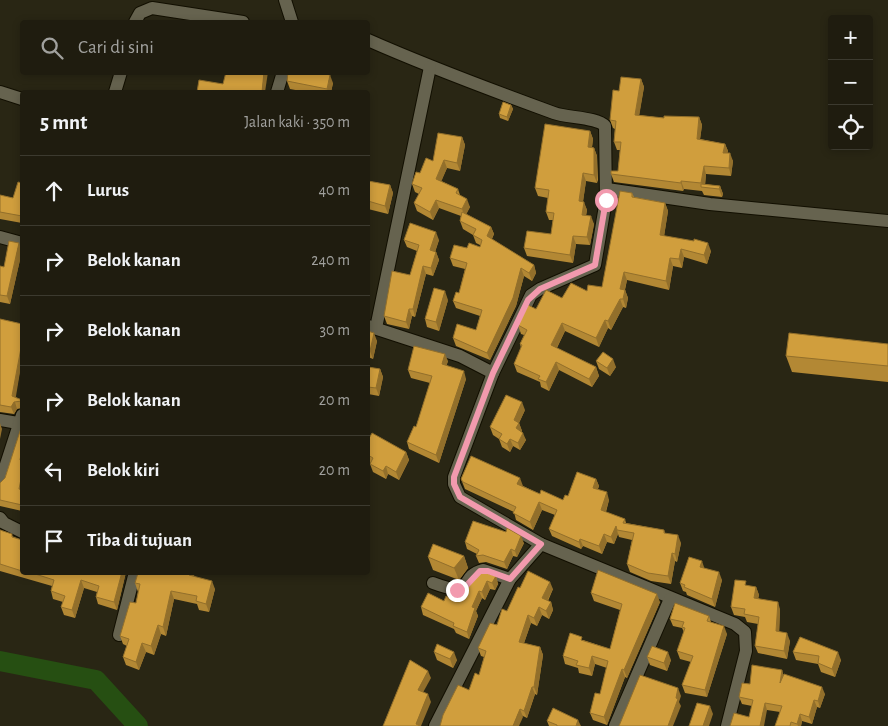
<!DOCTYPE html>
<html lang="id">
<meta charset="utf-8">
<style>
:root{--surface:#1f1c0f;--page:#272518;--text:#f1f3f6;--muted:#a1a19e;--line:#3c3a2f}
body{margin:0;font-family:"Alegreya Sans",sans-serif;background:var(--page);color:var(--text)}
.controls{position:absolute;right:15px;top:15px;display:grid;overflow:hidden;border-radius:5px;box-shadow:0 2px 8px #0003}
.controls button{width:45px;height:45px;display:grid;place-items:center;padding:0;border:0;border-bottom:1px solid var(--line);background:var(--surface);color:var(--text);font:25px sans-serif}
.stop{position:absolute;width:15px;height:15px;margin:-11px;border:4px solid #f29aae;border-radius:50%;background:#fff}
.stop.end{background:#f29aae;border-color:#fff;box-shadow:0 1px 5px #0008}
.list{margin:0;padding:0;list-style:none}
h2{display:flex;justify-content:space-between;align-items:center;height:65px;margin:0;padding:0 20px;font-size:21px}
h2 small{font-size:16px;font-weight:400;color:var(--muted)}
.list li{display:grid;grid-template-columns:32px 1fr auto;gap:15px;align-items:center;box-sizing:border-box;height:70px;padding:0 20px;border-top:1px solid var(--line)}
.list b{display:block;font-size:19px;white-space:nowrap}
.list em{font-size:16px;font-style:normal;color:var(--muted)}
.icon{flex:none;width:28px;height:28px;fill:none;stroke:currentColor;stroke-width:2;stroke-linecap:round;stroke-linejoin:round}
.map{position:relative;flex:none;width:888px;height:726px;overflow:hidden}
.search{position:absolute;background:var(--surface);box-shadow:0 2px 8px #0003;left:20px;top:20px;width:350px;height:55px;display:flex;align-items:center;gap:12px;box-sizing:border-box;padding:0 18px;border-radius:5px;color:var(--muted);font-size:19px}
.panel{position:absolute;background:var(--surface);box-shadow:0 2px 8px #0003;left:20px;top:90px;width:350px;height:485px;border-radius:5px}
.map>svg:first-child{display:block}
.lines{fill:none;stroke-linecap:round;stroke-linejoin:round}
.river{stroke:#264f12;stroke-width:20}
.minor-casing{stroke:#120f01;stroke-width:14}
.minor{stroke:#66634f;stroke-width:12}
.wall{fill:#b38834}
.shaded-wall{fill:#926f2b}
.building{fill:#d09e3d;stroke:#926f2b}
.route{stroke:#f29aae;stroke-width:6}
</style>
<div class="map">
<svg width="888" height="726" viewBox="0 0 888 726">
<rect width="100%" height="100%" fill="#292614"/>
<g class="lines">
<path class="river" d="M0,661l96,19 42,46"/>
<g class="minor-casing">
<g id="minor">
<path d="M285,0l7,22"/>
<path d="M135,22l5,-9 12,-5 91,14"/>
<path d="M368,40c61,27 123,50 186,73 13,5 43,4 51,13l1,74 -11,65 -55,24 -9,6 -38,78"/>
<path d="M0,92l22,7"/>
<path d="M115,92l6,-20"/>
<path d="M277,92l6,-20"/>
<path d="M607,189l103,15 178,17"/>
<path d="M0,237l22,6"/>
<path d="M368,326l92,30 33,17 -39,104v7l6,13 81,47 194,80 10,8 1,19 -19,75"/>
<path d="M376,328l54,-261"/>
<path d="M0,420l18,3"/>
<path d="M0,483l22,-68"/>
<path d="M0,518l4,5 18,9"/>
<path d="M433,583c45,17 23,-6 50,-13l27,9"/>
<path d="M119,635l16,-63"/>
<path d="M435,726l75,-147 31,-35"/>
<path d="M615,726l55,-127"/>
</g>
</g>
<use href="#minor" class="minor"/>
</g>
<g class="wall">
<path d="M641,79l3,8 -5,28 25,3 35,-1 3,8 -2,14 25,5 3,7 -1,2 6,8 -2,15 -25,-2 -1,10 15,2 3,8 -1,3 -18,-2 -2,-4 -18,-2 -1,2 -69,-9 -3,-8 7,-3 2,-21h-3l-3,-8 1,-13 -2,-1 -3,-8 9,-29z"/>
<path d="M287,81l46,2 -2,9h-25l-16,-3z"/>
<path d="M511,105l2,4 -5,12 -8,-3 -1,-4z"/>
<path d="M590,131l3,8 -1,8 2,1 3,8 1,24 -1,3 -11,-2 -3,20 4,9 -1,5 8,9 -4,21 -14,-1 -3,19 -46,-7 -3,-8 27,-14 2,-14h-4l-3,-8 2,-14 -10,-2 -3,-8z"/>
<path d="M462,137l3,8 -5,26 -13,-3 -6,13 17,8 2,6 10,12 -4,7 25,13 3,7 -2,5 42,26 2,8 -4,8 -8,-5 -8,30 -26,54 -34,-14 -3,-8 23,-8 4,-14 -24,-8 -3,-7 6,-8 6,-24 -12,-3 -3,-8 17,-10 13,-1v-2l-4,-2 -3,-8 -10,-6 -3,-8 1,-5 -22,-8 -6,12 -16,-9 -3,-8 5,-9 -4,-2 -3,-8 8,-11 13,-12z"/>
<path d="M368,181l22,4 3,8 -5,21 -20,-5z"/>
<path d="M22,183v40l-22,-4v-24l13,3z"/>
<path d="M632,193l2,4 31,6 3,8 -4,25 47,15 -4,13 -23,-7 -2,11 -9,-2 -4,24 -42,-10 -2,10 3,8 -2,10 -3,-1 -12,23 -3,-2 -9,19 -34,-16 -8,17 39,19 3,9 -7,11 -33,-17 -10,21 -8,-4 -1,-5 -23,-10 -3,-8 7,-16 -1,-4 4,-9 -3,-1 -3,-9 18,-16 26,-11 40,-11z"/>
<path d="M404,240h35l-4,12h1l3,8 -6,16 -7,-2 -11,43 -3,-1 -3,13 -22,-5 -3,-8 26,-41 7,-24 -10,-4z"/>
<path d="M22,251l-12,53 -10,-2v-36l4,1z"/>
<path d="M448,300l-9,31 -12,-4 -2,-8z"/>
<path d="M0,319l22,5v36l-7,37 7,3v8l-5,1 -3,5 -14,-2z"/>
<path d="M368,331l9,10 -4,18 -5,-2z"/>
<path d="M888,344v38l-96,-10 -6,-16z"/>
<path d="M448,361l-2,5 20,13 -27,84 -30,-14 -2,-7 9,-15 14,-44 -19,-5 -3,-8z"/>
<path d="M596,361l20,6 -6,9 -11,-7z"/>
<path d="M368,367l12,2 3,8 -4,19 -11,-2z"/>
<path d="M525,410l-6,13 3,8 -1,1 5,8 -6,10 -7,-4 -3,6 -8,-5 -3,-8 -6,-4 -3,-8z"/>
<path d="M22,425v86l-22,-5v-23l5,-5z"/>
<path d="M368,440l38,12 3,8 -10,20 -11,-6 -2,5 -13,-7 -3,-8 1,-1 -3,-2z"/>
<path d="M461,479l62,7 17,8 23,6 33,-21 3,7 -1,3 11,11 -3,12 19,7 1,4 38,7 1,3 16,10 -4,19 -2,-1 -4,23 -20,-3 -21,-9 -3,-8 5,-24 -13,-3 -1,-3 -4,10 -7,-2 -5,12 -19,-8 -2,3 -29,-13 -3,-7 6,-14 -13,-5 -9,20 -17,-10 -2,-8 -49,-23z"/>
<path d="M0,530l14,7 8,3v32h104l-9,38 -19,-6 -2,-7 1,-5 -13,-4 -9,30 -11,-3 -3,-8 2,-5 -10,-3 -2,-8 1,-5 -52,-15z"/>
<path d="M465,542l59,1 -7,14 -4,-1 -6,13 -21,-7 -7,1 -3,-7 1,-2 -10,-5z"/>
<path d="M464,556l4,12 -9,12 -26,-10 -5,-13z"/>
<path d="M705,568l17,12 -7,27 -28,-12 -1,-3 -3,-1 -3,-8z"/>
<path d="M143,572h52l-1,4 21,13 -6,23 -10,-2 -2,-6 -23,-5 -8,37 -5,-2 -7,21 -8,-3 -7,18 -13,-5 -3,-8 4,-11 -4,-2 -3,-8 16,-33 2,-11 -3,-9z"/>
<path d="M496,576l2,8 -3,6 -5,-1 -5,11 -3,-2 -6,13 2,5 -9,23 -13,-6 -2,-4 -31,-14 -2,-8 31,-8z"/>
<path d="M748,586l8,1 3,8 -1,3 22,11 -1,23 11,9 -3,18 -29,-6 -3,-7 3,-22 -11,-2 -2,-5 -11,-2 -3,-8z"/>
<path d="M520,588l33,1 -5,12 3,1 2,8 -4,9 -7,-4 -5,11 -6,-3 -7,20 16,4 3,8 -6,40 -2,-1 -8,24 -58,-28 10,-15 5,-18 -3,-1 -3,-8 29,-37z"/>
<path d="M591,593l69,9 -33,76 -2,-1 -18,48 -14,-5 -3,-7 10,-19 7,-26 -12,-4 -3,12 -13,-3 -1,-5 -13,-4 -2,-8 20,-16 27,9 10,-39 -26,-9z"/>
<path d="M709,616l2,6 16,12 -20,63 -22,-4 -3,-8 9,-23 -11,-3 -3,-8 7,-19 -2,-4 -9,-2 -3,-7z"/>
<path d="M800,637l41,23 -6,17 -14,-5 -3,-8 -22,-4 -3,-8z"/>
<path d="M434,652l23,8 -4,8 -16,-8z"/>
<path d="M647,657l24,3 -4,11 -17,-6z"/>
<path d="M782,670l1,5 42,19 -5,14 -3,-1 -5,17 -10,-3 -1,5h-26l5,-14 -13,-2 -18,7 3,-11 -10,-2 -3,-7 11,-13z"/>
<path d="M547,721l34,5h-32z"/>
</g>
<g class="shaded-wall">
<path d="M264,72h4l-3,20h-3z"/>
<path d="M330,75l3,8 -2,9h-3l-1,-3z"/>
<path d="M641,79l3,8 -6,36 -3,-8z"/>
<path d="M511,105l2,4 -5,12 -1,-4z"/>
<path d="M699,117l3,8 -3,22 -2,-8z"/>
<path d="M590,131l3,8 -2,16 -3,-8z"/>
<path d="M462,137l3,8 -5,26 -3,-8z"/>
<path d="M725,144l3,7 -2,10 -3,-8z"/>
<path d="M594,148l3,8v27l-3,-8z"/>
<path d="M730,153l3,8 -2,15 -2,-8z"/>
<path d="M444,160l3,8 -8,19 -3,-8z"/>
<path d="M704,166l2,8 -1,13 -4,-4z"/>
<path d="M583,173l3,8 -4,28 -3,-8z"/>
<path d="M681,181l3,8 -1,2 -2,-8z"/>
<path d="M390,185l3,8 -5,21 -3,-8z"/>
<path d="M720,186l3,8 -1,3 -3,-8z"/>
<path d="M467,199l3,8 -5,10 -3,-8z"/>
<path d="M436,200l3,8 -6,12 -3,-8z"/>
<path d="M584,202l3,8 -2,13 -3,-8z"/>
<path d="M665,203l3,8 -5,32 -3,-8z"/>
<path d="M591,216l3,8 -4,21 -3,-8z"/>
<path d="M491,227l3,7 -5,10 -2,-8z"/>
<path d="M436,232l3,8 -6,18 -3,-8z"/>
<path d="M573,236l3,8 -3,19 -3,-8z"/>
<path d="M19,243l3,8 -12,53 -3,-8z"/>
<path d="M708,243l3,8 -4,13 -3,-9z"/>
<path d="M681,249l3,8 -2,11 -3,-9z"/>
<path d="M436,252l3,8 -6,16 -2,-8z"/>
<path d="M670,258l3,8 -4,24 -3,-9z"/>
<path d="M534,265l2,8 -4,8 -3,-8z"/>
<path d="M423,266l3,8 -11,43 -2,-8z"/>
<path d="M521,268l3,8 -8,30 -26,54 -3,-7z"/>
<path d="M624,272l3,8 -4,17 -3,-8z"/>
<path d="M625,290l3,8 -2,10 -3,-9z"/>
<path d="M445,291l3,9 -9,31 -3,-9z"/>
<path d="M620,299l3,8 -12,23 -3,-9z"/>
<path d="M409,309l3,7 -3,13 -3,-7z"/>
<path d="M605,320l3,8 -9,19 -3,-9z"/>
<path d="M562,323l3,8 -11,22 -3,-8z"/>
<path d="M374,333l3,8 -4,18 -3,-8z"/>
<path d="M21,348l1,4v8l-7,42 2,7 -3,5 -3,-7 1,-11z"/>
<path d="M445,354l3,7 -3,10 -3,-7z"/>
<path d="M613,359l3,8 -6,9 -3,-8z"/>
<path d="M556,362l3,8 -10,21 -3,-9z"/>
<path d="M596,367l3,9 -7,11 -3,-8z"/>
<path d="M380,369l3,8 -4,19 -3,-8z"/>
<path d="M464,371l2,8 -27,84 -3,-8z"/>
<path d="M522,402l3,8 -6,13 3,8 -3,5 -5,-16z"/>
<path d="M0,423l2,6 -2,10z"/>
<path d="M523,433l3,7 -6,10 -2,-7z"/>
<path d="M510,439l3,7 -3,6 -3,-8z"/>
<path d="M22,449v18l-2,-7z"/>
<path d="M406,452l3,8 -10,20 -3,-8z"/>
<path d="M386,466l2,8 -2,5 -3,-8z"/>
<path d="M22,474v19l-3,-4z"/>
<path d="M520,478l3,8 -3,6 -3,-8z"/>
<path d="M596,479l3,7 -4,9 -2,-7z"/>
<path d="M607,492l2,8 -5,18 -3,-8z"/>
<path d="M539,502l3,8 -9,20 -3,-8z"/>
<path d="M616,526l2,8 -4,10 -3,-7z"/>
<path d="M604,534l3,8 -5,12 -3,-8z"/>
<path d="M678,535l3,8 -4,19 -2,-8z"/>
<path d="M521,536l3,7 -7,14 -2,-6z"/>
<path d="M580,539l3,7 -2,3 -2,-7z"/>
<path d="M511,549l2,7 -6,13 -3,-7z"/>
<path d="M672,553l3,8 -4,23 -3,-8z"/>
<path d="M464,556l4,12 -9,12 -5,-12z"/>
<path d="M702,561l3,9 -5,-3z"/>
<path d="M122,572h4l-9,38 -3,-8z"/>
<path d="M190,572h5l-3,11 -3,-8z"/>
<path d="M719,572l3,8 -7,27 -3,-8z"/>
<path d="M496,576l2,8 -3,6 -3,-7z"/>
<path d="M81,580l3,8 -9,30 -3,-8z"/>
<path d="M212,581l3,8 -6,23 -3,-8z"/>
<path d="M487,581l3,8 -5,11 -3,-8z"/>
<path d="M550,582l3,7 -8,16 -3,-7z"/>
<path d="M756,587l3,8 -2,10 -3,-7z"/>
<path d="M171,591l3,8 -8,37 -3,-9z"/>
<path d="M479,591l3,7 -6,13 2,5 -9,23 -2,-7 5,-25z"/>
<path d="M657,594l3,8 -33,76 -3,-8z"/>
<path d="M551,602l2,8 -4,9 -3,-8z"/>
<path d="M778,602l2,7 -1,30 -3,-8z"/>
<path d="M539,607l3,8 -5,11 -3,-8z"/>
<path d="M528,615l3,8 -9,26 -3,-7z"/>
<path d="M158,625l3,9 -7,21 -3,-9z"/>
<path d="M724,626l3,8 -20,63 -2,-7z"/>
<path d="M787,633l3,8 -3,18 -3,-8z"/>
<path d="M142,643l4,9 -7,18 -3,-8z"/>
<path d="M540,647l3,8 -6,40 -3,-8z"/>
<path d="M454,652l3,8 -4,8 -3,-9z"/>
<path d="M668,652l3,8 -4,11 -3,-8z"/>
<path d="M838,652l3,8 -6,17 -3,-8z"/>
<path d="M592,656l3,8 -3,12 -3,-8z"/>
<path d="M622,669l3,8 -18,48 -3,-8z"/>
<path d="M782,670l2,7 -4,6z"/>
<path d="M428,671l3,7 -11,20 -2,-8z"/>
<path d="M532,687l3,7 -8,24 -3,-7z"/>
<path d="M822,687l3,7 -5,14 -2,-7z"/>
<path d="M678,688l3,8 -2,6 2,4 -8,20h-5z"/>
<path d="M428,694l3,8 -10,24h-5v-2z"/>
<path d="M814,700l3,7 -5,17 -3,-7z"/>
<path d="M765,703l2,7 -3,16h-4z"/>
<path d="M710,706l3,8 -4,12h-6z"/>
<path d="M520,709l3,8 -4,9h-6z"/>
<path d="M800,714l2,7 -1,5h-3l-1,-2z"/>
<path d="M578,720l3,6h-5z"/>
</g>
<g class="building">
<path d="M226,72h14l7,2v-2h17l-2,20h-65l2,-12 24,4z"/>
<path d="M288,72h30l12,3 -3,14 -40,-8z"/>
<path d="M621,77l20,2 -6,36 29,3v-2l35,1 -2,22 28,5 -2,9h7l-1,15 -25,-2 -3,17 -20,-2v2l-70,-9v-3h7l3,-29h-7l2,-21 -6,-1 3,-30 6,1z"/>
<path d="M503,102l8,3 -4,12 -8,-3z"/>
<path d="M545,124l45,7 -2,16 6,1v27l-11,-2 -4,28 5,1 -2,13 9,1 -4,21 -14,-1 -3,19 -46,-7 3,-17 24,3 3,-21 -8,-1 3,-22 -14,-2z"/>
<path d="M438,133l24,4 -5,26 -13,-3 -8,19 22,10 -2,4 11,6 -5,10 -26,-9 -6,12 -16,-9 8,-15 -10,-4 4,-12 4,1 6,-15 7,3z"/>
<path d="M368,181l22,4 -5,21 -17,-5z"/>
<path d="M18,182l4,1v33l-22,-4v-17l13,3z"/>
<path d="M701,184l19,2 -1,3 -18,-2z"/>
<path d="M620,191l12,2v4l33,6 -5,32 34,6v-2l14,4 -4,12 -23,-6 -2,10 -9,-1 -4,23 -42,-9 -4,17 5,1 -2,9h-3l-12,22 -3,-1 -9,18 -34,-15 -11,22 45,22 -7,12 -33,-17 -10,20 -8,-3 2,-3 -26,-12 8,-19 -2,-1 7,-14 -9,-5 10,-20 8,4 10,-19 16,8 9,-15 16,8 1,-6 14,2z"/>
<path d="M462,212l29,15 -4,9 47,29 -5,8 -8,-5 -8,30 -26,55 -34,-15 4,-14 19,6 6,-20 -29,-9 3,-9 3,1 8,-30 -17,-5 4,-13 13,3 2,-5 11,4 2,-7 -9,-5 3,-6 -16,-8z"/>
<path d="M410,223l26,9 -6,18 6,2 -5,16 -8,-2 -10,43h-4l-3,13 -22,-6 8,-45 18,4 9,-30 -15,-5z"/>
<path d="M9,241l10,2 -12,53 -7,-1v-29l4,1z"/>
<path d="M434,288l11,3 -9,31 -11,-3z"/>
<path d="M0,319l22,5v24h-1l-9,48 10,4v1l-8,1 -3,5 -11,-2z"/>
<path d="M368,331l6,2 -4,18 -2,-1z"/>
<path d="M789,333l99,11v22l-102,-10z"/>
<path d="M414,346l31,8 -3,10 22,7 -28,84 -29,-13 7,-16 2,1 16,-51 -24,-6z"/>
<path d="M603,352l10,7 -6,9 -11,-7z"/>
<path d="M368,367l12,2 -4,19 -8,-1z"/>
<path d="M506,395l16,7 -8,18 5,3 -3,5 7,5 -5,10 -8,-4 -3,5 -8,-5 3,-5 -12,-7z"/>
<path d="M22,425v24l-2,11h2v14l-3,15 3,1v15l-22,-5v-17l5,-5z"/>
<path d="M372,433l34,19 -10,20 -10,-6 -3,5 -13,-7 3,-6 -5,-3v-15z"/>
<path d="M471,456l49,22 -3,6 23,10 1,-4 22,10 2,-5 3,1 9,-24 19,7 -3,9 14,4 -6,18 24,9 -2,4 41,7v3l14,2 -3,19 -3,-1 -4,23 -20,-3 -21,-9 7,-31 -17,-3 -1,-4 -5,11 -7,-3 -5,12 -19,-7 -1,3 -30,-13 8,-19 -18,-8 -9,20 -17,-9 3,-6 -53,-25 -2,-3z"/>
<path d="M473,521l33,11 1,-4 14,8 -6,15 -4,-2 -7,13 -21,-7 -7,1 3,-6 -14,-8z"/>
<path d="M0,530l12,4v3l10,3v31l-22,-7z"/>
<path d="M433,544l31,12 -10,12 -26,-11z"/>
<path d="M689,557l13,4 -2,6 19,5 -7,27 -28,-12 1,-2 -5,-2z"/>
<path d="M598,570l59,24 -33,76 -2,-1 -18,48 -14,-4 5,-20 5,1 8,-33 -16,-5 -3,12 -13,-3 2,-4 -15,-5 7,-23 12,4 -1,3 29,9 12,-45 -31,-11z"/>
<path d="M481,571l15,5 -4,7 -5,-2 -5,11 -3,-1 -7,16 3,1 -8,24 -14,-6 1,-3 -33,-16 7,-14 16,8 2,-5 6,3 4,-10 8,-2 12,-14z"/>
<path d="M528,571l22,11 -8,16 9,4 -5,9 -7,-4 -5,11 -6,-3 -9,27 21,5 -6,40h-2l-8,24 -4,-2 -7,17h-73l3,-11 15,-30 11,5 6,-17 4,2 7,-24 -8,-3 12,-25 7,2 5,-16 5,2 11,-24 2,1z"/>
<path d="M29,572h93l-8,30 -18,-5 3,-11 -18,-6 -9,30 -11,-3 4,-11 -14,-5 3,-11z"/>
<path d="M143,572h47l-1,3 23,6 -6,23 -10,-3 1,-5 -26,-5 -8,36 -5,-2 -7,21 -9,-3 -6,19 -13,-5 6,-18 -9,-3 10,-34 6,1 4,-19 -5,-1 3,-10 4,1z"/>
<path d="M735,580l11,1 -1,4 11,2 -2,11 24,4 -2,29 11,2 -3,18 -29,-5 4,-29 -15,-3 1,-5 -14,-2z"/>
<path d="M675,603l34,13 -2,5 17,5 -19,64 -23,-5 11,-29 -16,-5 8,-23 -3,-1 2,-5 -14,-3z"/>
<path d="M800,637l38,15 -6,17 -14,-6 1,-7 -26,-4z"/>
<path d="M437,644l17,8 -4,7 -16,-7z"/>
<path d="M652,646l16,6 -4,11 -17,-6z"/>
<path d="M410,660l18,11 -10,19 10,4 -12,30 4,2h-37z"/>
<path d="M752,665l30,5 -2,13 4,-9 38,13 -4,14 -4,-1 -5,17 -9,-3 -3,10 -6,-2 -1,4h-15l7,-20 -17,-3 -5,23h-30l4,-13 15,4 4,-17 -14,-3 3,-14 8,1z"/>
<path d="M640,675l38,13 -2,10 2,1 -10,27h-49z"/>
<path d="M697,703l13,3 -7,20h-14z"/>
<path d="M553,708l25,12 -2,6h-19v-1l-10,-4z"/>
</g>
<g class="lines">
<path class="route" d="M457,590l7,-2 16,-17h8l22,8 31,-35 -81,-47 -6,-13v-7l39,-104 35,-73 12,-11 55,-24 11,-65"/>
</g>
</svg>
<div class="controls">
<button>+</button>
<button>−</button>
<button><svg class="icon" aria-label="locate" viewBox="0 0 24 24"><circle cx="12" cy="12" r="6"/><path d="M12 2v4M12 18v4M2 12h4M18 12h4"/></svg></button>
</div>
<div class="stop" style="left:606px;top:200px"></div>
<div class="stop end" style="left:457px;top:590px"></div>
<div class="search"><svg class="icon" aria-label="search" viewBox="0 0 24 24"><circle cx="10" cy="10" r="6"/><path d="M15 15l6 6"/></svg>Cari di sini</div>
<section class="panel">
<h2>5 mnt<small>Jalan kaki · 350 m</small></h2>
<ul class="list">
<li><svg class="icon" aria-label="ahead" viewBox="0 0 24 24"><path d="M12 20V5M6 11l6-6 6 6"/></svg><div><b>Lurus</b></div><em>40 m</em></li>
<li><svg class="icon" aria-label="right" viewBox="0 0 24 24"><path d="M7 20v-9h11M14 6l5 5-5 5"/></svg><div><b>Belok kanan</b></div><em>240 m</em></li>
<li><svg class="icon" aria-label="right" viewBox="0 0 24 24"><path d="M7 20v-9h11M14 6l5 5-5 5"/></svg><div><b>Belok kanan</b></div><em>30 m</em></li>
<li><svg class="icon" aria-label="right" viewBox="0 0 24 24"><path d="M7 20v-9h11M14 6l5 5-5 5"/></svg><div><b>Belok kanan</b></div><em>20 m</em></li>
<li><svg class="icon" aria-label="left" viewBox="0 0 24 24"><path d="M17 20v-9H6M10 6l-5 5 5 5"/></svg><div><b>Belok kiri</b></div><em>20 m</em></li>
<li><svg class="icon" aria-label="arrive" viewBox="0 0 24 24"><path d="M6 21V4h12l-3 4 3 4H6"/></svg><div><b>Tiba di tujuan</b></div></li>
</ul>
</section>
</div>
